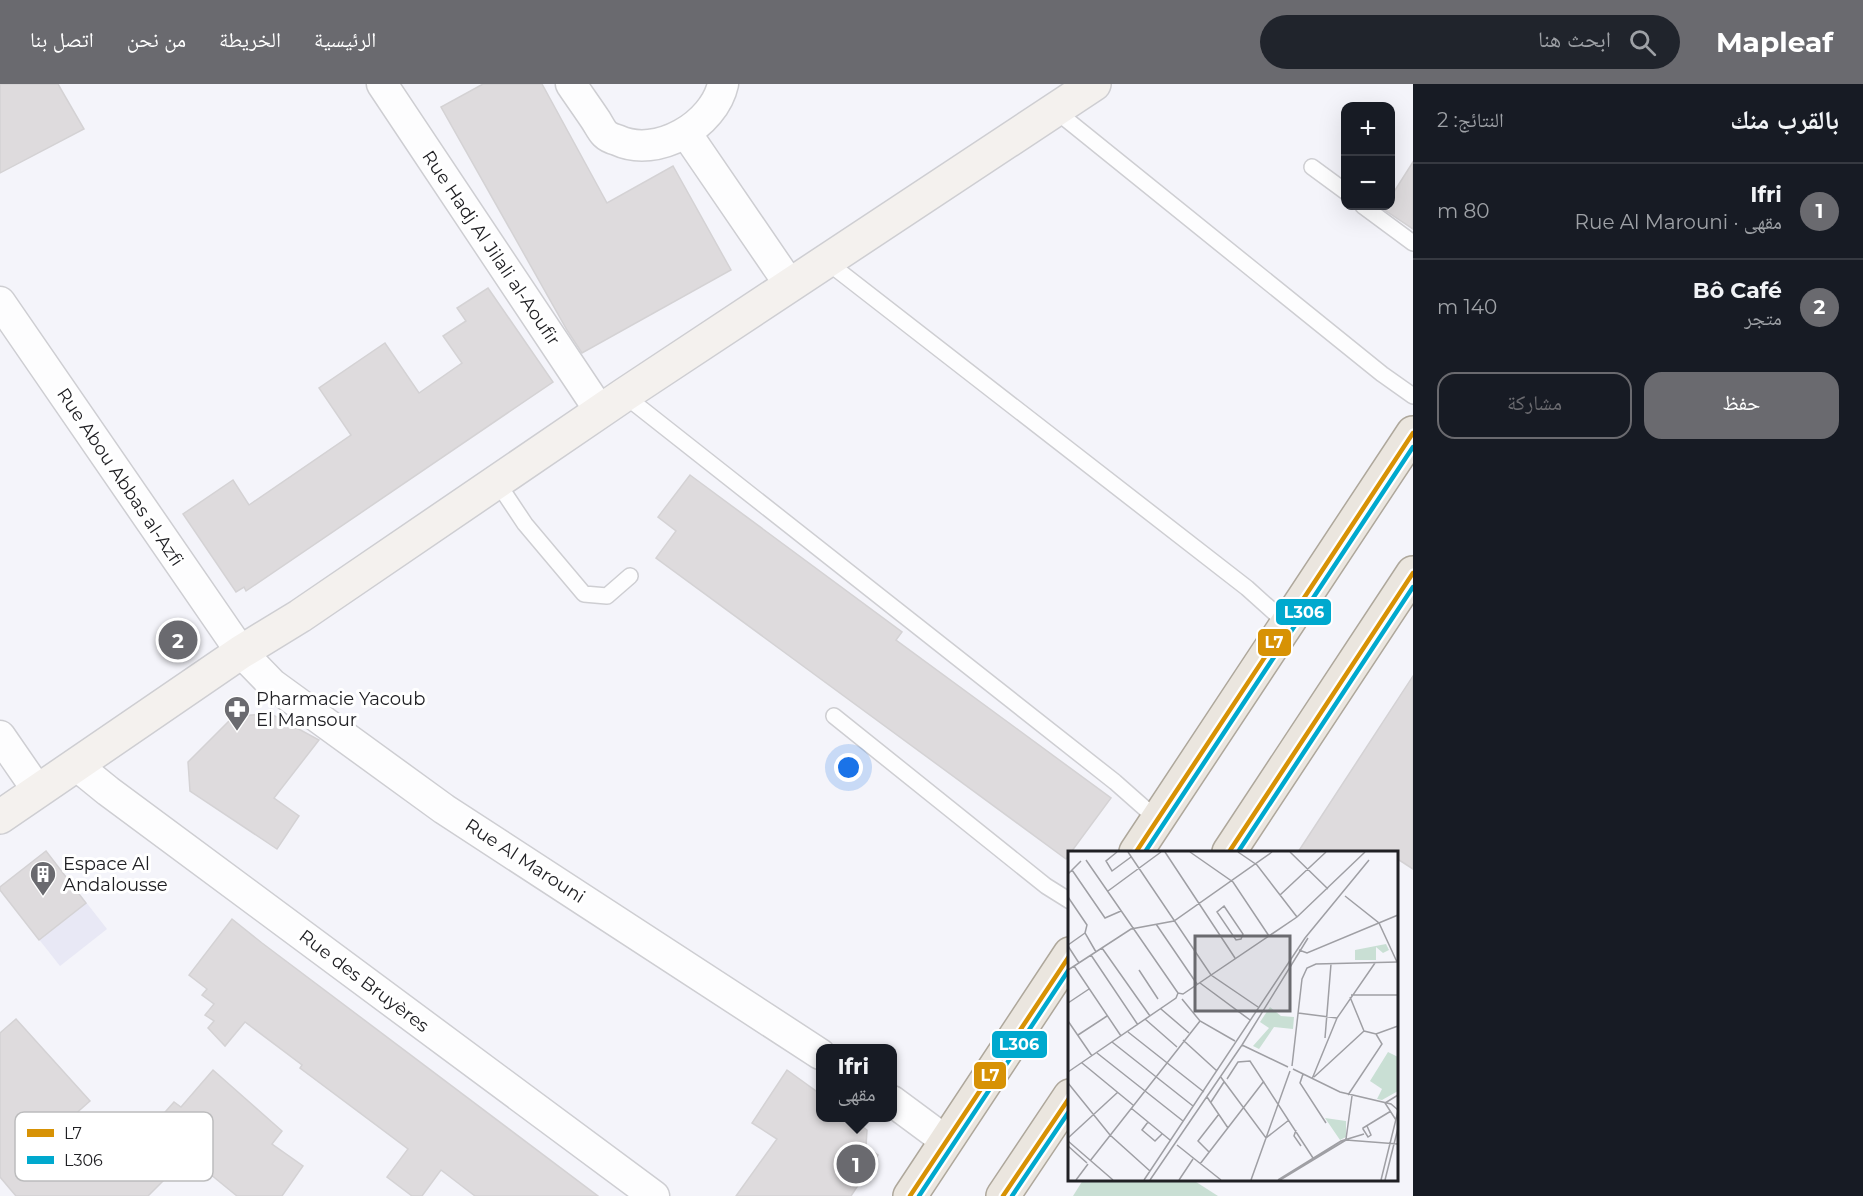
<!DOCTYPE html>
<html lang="ar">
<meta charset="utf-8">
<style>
:root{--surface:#171b24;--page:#20242c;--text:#f1f3f6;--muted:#9ea1a6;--line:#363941;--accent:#6a6a6f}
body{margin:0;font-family:Montserrat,"Noto Naskh Arabic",sans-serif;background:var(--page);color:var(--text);direction:rtl}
.controls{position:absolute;right:18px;top:18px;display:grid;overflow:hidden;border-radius:12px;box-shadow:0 6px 24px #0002}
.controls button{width:54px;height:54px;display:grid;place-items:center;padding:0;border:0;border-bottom:2px solid var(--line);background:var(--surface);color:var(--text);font:30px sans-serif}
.you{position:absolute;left:849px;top:684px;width:21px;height:21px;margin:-15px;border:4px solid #fff;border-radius:50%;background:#1a73e8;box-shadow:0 0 0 9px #1a73e833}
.badge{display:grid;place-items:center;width:39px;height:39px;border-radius:50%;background:var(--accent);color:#fff;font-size:20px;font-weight:700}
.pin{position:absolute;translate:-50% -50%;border:3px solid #fff;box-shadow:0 2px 6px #0006}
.popup{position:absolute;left:816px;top:960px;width:81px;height:78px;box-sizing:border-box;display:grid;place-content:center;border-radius:12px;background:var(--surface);filter:drop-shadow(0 2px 4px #0005);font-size:20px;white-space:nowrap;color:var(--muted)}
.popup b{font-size:22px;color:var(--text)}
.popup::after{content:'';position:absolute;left:50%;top:100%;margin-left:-12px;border:12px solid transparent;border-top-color:var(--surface)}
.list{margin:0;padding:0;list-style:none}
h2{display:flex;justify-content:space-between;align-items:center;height:78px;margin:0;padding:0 24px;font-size:26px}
h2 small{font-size:20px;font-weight:400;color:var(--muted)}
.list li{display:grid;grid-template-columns:39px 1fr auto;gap:18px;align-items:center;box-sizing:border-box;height:96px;padding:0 24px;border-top:2px solid var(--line)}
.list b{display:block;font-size:22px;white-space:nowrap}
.list p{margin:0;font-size:20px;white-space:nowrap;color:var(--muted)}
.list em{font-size:20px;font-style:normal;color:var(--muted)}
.actions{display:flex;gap:12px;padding:18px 24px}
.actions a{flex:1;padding:14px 0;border:2px solid var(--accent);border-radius:18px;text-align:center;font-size:21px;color:var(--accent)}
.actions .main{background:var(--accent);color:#fff}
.icon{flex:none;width:33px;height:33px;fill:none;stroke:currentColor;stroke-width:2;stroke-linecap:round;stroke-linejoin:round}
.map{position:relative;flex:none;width:1413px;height:1112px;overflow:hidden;direction:ltr}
header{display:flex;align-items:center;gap:36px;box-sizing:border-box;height:84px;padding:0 30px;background:var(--accent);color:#fff}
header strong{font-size:28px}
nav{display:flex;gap:33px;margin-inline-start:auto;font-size:21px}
.search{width:420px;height:54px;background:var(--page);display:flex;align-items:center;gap:15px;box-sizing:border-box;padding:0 21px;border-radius:33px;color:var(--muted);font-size:22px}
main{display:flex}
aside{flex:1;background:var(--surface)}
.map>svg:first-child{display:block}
.built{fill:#e8e8f5}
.green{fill:#c9dfd4}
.building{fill:#dedbdd;stroke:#d4d2d4;stroke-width:1.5}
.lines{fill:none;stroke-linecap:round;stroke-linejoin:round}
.service-casing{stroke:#ceced2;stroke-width:18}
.minor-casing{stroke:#ceced2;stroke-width:33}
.secondary-casing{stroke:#ceced2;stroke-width:36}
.primary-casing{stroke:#aea79b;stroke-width:36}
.service{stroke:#fdfdfe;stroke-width:15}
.minor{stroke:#fdfdfe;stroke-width:30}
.secondary{stroke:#f4f1ee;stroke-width:33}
.primary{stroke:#ebe6df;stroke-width:33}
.bus-1-casing{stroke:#fff;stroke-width:9}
.bus-2-casing{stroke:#fff;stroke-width:9}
.bus-1{stroke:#d79205;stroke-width:4.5}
.bus-2{stroke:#00a9ce;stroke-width:4.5}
.labels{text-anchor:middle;stroke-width:6;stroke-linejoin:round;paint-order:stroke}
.street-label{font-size:18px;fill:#202024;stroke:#fff}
.poi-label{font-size:18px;fill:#202024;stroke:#fff;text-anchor:start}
.inset-road{fill:none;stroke:#9f9fa4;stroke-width:1.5}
.view{fill:#6a6a6f;fill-opacity:0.15;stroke:#6a6a6f;stroke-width:3}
.inset-edge{fill:none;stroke:#202024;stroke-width:3}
.key{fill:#fff;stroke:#bcbcbd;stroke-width:1.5}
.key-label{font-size:16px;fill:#202024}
.line-badge{stroke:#fff;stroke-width:2}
.badge-label{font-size:16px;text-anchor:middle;font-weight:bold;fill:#fff}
</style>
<header>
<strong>Mapleaf</strong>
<div class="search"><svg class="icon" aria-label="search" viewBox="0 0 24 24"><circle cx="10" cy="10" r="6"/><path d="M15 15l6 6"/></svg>ابحث هنا</div>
<nav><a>الرئيسية</a><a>الخريطة</a><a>من نحن</a><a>اتصل بنا</a></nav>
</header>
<main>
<aside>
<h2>بالقرب منك<small>النتائج: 2</small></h2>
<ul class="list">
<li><span class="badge">1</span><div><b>Ifri</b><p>مقهى · Rue Al Marouni</p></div><em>80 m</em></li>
<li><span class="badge">2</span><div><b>Bô Café</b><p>متجر</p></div><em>140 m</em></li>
</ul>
<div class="actions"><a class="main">حفظ</a><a>مشاركة</a></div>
</aside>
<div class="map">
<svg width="1413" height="1112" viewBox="0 0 1413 1112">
<rect width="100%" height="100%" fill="#f4f4fa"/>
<path class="built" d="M46,767l61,78 -47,37 -60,-76v-3z"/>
<path class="green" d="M1083,1096h110l25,16h-145z"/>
<g class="building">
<path d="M0,0h58l26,45 -84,44z"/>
<path d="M483,0h59l65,119 66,-37 58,104 -149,83 -15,-23 -126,-223z"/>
<path d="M1413,78v67l-30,-20 3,-3h4v-8z"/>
<path d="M488,204l65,94 -307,209 -2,-4 -8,5 -53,-78 50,-34 16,25 102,-70 -32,-47 66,-45 34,50 43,-30 -19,-27 23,-15 -9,-13z"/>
<path d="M690,391l212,157 -6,8 215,158 -45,61 -410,-301 20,-27 -18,-14z"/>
<path d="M1413,592v193l-17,-11v-6h-98z"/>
<path d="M271,630l48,26 -45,58 25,18 -22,33 -87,-58 -2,-29 46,-46z"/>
<path d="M46,767l40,52 -47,37 -39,-50v-3z"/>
<path d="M232,835l30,24 336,253h-123l-34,-26 -19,26h-10l-25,-19 21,-28 -108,-81 2,-3 -57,-43 -20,24 -17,-18 6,-7 -9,-6 9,-11 -12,-9 5,-6 -18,-14z"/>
<path d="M16,935l74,82 -36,32 40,42 25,-26 8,6 47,-53 7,5 32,-37 69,61 -10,13 31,22 -21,30h-45l-49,-40 -40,40h-132l-16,-19v-144z"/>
<path d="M787,986l33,24v24h31l16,12 -1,17 12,8 -27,41h-115l41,-57 -25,-16z"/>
</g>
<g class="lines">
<g class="service-casing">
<g id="service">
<path d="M1056,27l326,263 31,22"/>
<path d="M1312,83l34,25"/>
<path d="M1363,122l50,37"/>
<path d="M826,177l421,327 40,36"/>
<path d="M624,311l491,387 43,38"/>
<path d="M497,398l28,42 59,70 23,2 23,-20"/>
<path d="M834,632l212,170 24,15"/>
</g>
</g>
<g class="minor-casing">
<g id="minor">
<path d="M382,0l218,327"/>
<path d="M571,0c8,12 16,23 24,35 3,4 6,11 10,15 3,3 8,5 12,6 40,19 97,-15 106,-56"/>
<path d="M686,49l104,152"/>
<path d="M0,218l241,350 31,32 172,125 376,245"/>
<path d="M0,652l38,55"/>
<path d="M76,681l32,26 546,405"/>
<path d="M892,1017l54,40"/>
</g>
</g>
<g class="secondary-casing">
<path id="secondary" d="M0,733l241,-165 59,-36 324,-221 470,-311"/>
</g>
<g class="primary-casing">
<g id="primary">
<path d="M1136,768l277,-419"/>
<path d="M1229,768l184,-279"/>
<path d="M910,1112l160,-242"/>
<path d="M1003,1112l67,-100"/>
</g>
</g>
<use href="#service" class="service"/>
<use href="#minor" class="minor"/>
<use href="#secondary" class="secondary"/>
<use href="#primary" class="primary"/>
<g class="bus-1-casing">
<g id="bus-1">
<path d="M1136,768l277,-419"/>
<path d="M1229,768l184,-279"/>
<path d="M910,1112l160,-241"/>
<path d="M1003,1112l67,-99"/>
</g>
</g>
<g class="bus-2-casing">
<g id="bus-2">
<path d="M1145,768l268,-405"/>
<path d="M1238,768l175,-265"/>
<path d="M919,1112l151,-228"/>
<path d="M1012,1112l58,-86"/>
</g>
</g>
<use href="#bus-1" class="bus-1"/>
<use href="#bus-2" class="bus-2"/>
</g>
<defs>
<g id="pharmacy-pin" transform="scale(1.35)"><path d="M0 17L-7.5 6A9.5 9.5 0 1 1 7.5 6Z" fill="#6a6a6f" stroke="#fff"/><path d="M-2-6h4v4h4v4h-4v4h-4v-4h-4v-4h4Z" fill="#fff"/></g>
<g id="building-pin" transform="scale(1.35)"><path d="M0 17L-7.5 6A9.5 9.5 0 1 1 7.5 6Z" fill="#6a6a6f" stroke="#fff"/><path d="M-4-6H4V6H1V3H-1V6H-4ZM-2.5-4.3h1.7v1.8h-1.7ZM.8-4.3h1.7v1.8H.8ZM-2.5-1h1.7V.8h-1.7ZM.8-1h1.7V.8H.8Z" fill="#fff"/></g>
</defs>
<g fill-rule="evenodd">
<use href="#pharmacy-pin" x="237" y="625"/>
<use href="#building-pin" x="43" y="790"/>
</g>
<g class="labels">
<g class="street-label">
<text transform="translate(491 164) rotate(56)" y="6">Rue Hadj Al Jilali al-Aoufir</text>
<text transform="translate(120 393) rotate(56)" y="6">Rue Abou Abbas al-Azfi</text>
<text transform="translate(525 777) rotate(33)" y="6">Rue Al Marouni</text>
<text transform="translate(364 897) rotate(37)" y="6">Rue des Bruyères</text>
</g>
<g class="poi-label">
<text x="256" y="621">Pharmacie Yacoub<tspan x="256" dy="21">El Mansour</tspan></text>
<text x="63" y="786">Espace Al<tspan x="63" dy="21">Andalousse</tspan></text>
</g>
</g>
<g transform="translate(1068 767)">
<rect width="330" height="330" fill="#f4f4fa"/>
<path d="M318,93l3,6 -6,3 -7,-6v13h-21v-10zM202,156l11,9 13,1 -1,12 -19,-2 -15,22 -6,-3 16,-18 -9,-6zM320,201l10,5v34l-16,9 -5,-1 5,-10 -12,-8zM257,267l21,3v16l-6,3z" fill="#c9dfd4"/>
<path class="inset-road" d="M49,1l-11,9 6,10 19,-14M60,1l83,123 47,32M97,1l70,106M122,1l43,30 36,54M170,1l19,13 40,52M222,1l38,37M18,9l92,133M4,19l33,48 16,-7M0,23l13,-13M40,40l53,-39M212,44l46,-43M277,45l34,27 18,39M0,46l19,28 -2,8 11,19M156,55l19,28 -2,5 -5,1 -19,-28zM88,73l41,60M0,94l17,-12M0,95l11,17M34,97l48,68M231,99l8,3 91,-38M23,104l47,70M6,115l47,70M0,119l63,-41 43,-8 98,-69M71,119l19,29M132,132l50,37M283,144h47M282,146l14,34M114,148l18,22 35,20M0,152l21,-14M93,158l28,24M230,162l39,5M77,168l32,28M0,170l24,35M296,180l12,3 22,-8M60,181l76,60M10,184l29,-19M257,187l6,-74M115,189l34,31M44,191l81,64M174,194l46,22M29,202l86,68M14,212l51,42M224,215l10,-87 5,-11 9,-4 82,-2M225,218l47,23 51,12 7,6M0,221l108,-74 2,-5 5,1 114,-77 68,-65M235,223l-3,9 26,40M152,225l46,62 23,-18M246,226l50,-46M159,228l11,-17 12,-1 63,97M244,228l25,-61 38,-55M0,232l42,52 40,36M280,244l34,-51 -6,-10M139,246l21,31M143,251l13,-20M63,257l39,32M328,269l-11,-17 13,-8M80,271l-6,8 13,11 7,-7M299,275l4,9 -3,2 -5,-8v-1l28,-17M228,279l-2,6 7,10M0,287l50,-46M278,288l6,-43M0,290l45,39M109,294l44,35M0,295l19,17M141,301l-11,-11 21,-27M22,310l110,-140M132,313l64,-83M8,329l12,-16M76,329l161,-242 64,-78M82,329l92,-135 66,-107M111,329l14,-21M183,329l39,-109M210,329l63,-39 23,-7M212,329l66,-40 52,4M313,329l17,-69M317,329l13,-52"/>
<path class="view" d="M127,85h95v75h-95z"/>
<rect width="330" height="330" class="inset-edge"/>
</g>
<rect x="15" y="1028" width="198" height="69" rx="9" class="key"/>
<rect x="27" y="1045" width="27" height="8" fill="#d79205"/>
<rect x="27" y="1072" width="27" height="8" fill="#00a9ce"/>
<g class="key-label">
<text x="64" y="1055">L7</text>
<text x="64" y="1082">L306</text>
</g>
<g class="line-badge">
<rect x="1275" y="514" width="57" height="28" rx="6" fill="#00a9ce"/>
<rect x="1257" y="544" width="35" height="29" rx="6" fill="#d79205"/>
<rect x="991" y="946" width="57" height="29" rx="6" fill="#00a9ce"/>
<rect x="973" y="977" width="34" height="29" rx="6" fill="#d79205"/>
</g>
<g class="badge-label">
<text x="1304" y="534">L306</text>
<text x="1274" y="564">L7</text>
<text x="1019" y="966">L306</text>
<text x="990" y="997">L7</text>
</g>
</svg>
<div class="controls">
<button>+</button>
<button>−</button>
</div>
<div class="you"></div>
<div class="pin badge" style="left:856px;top:1080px">1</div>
<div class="popup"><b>Ifri</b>مقهى</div>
<div class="pin badge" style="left:178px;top:556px">2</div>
</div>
</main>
